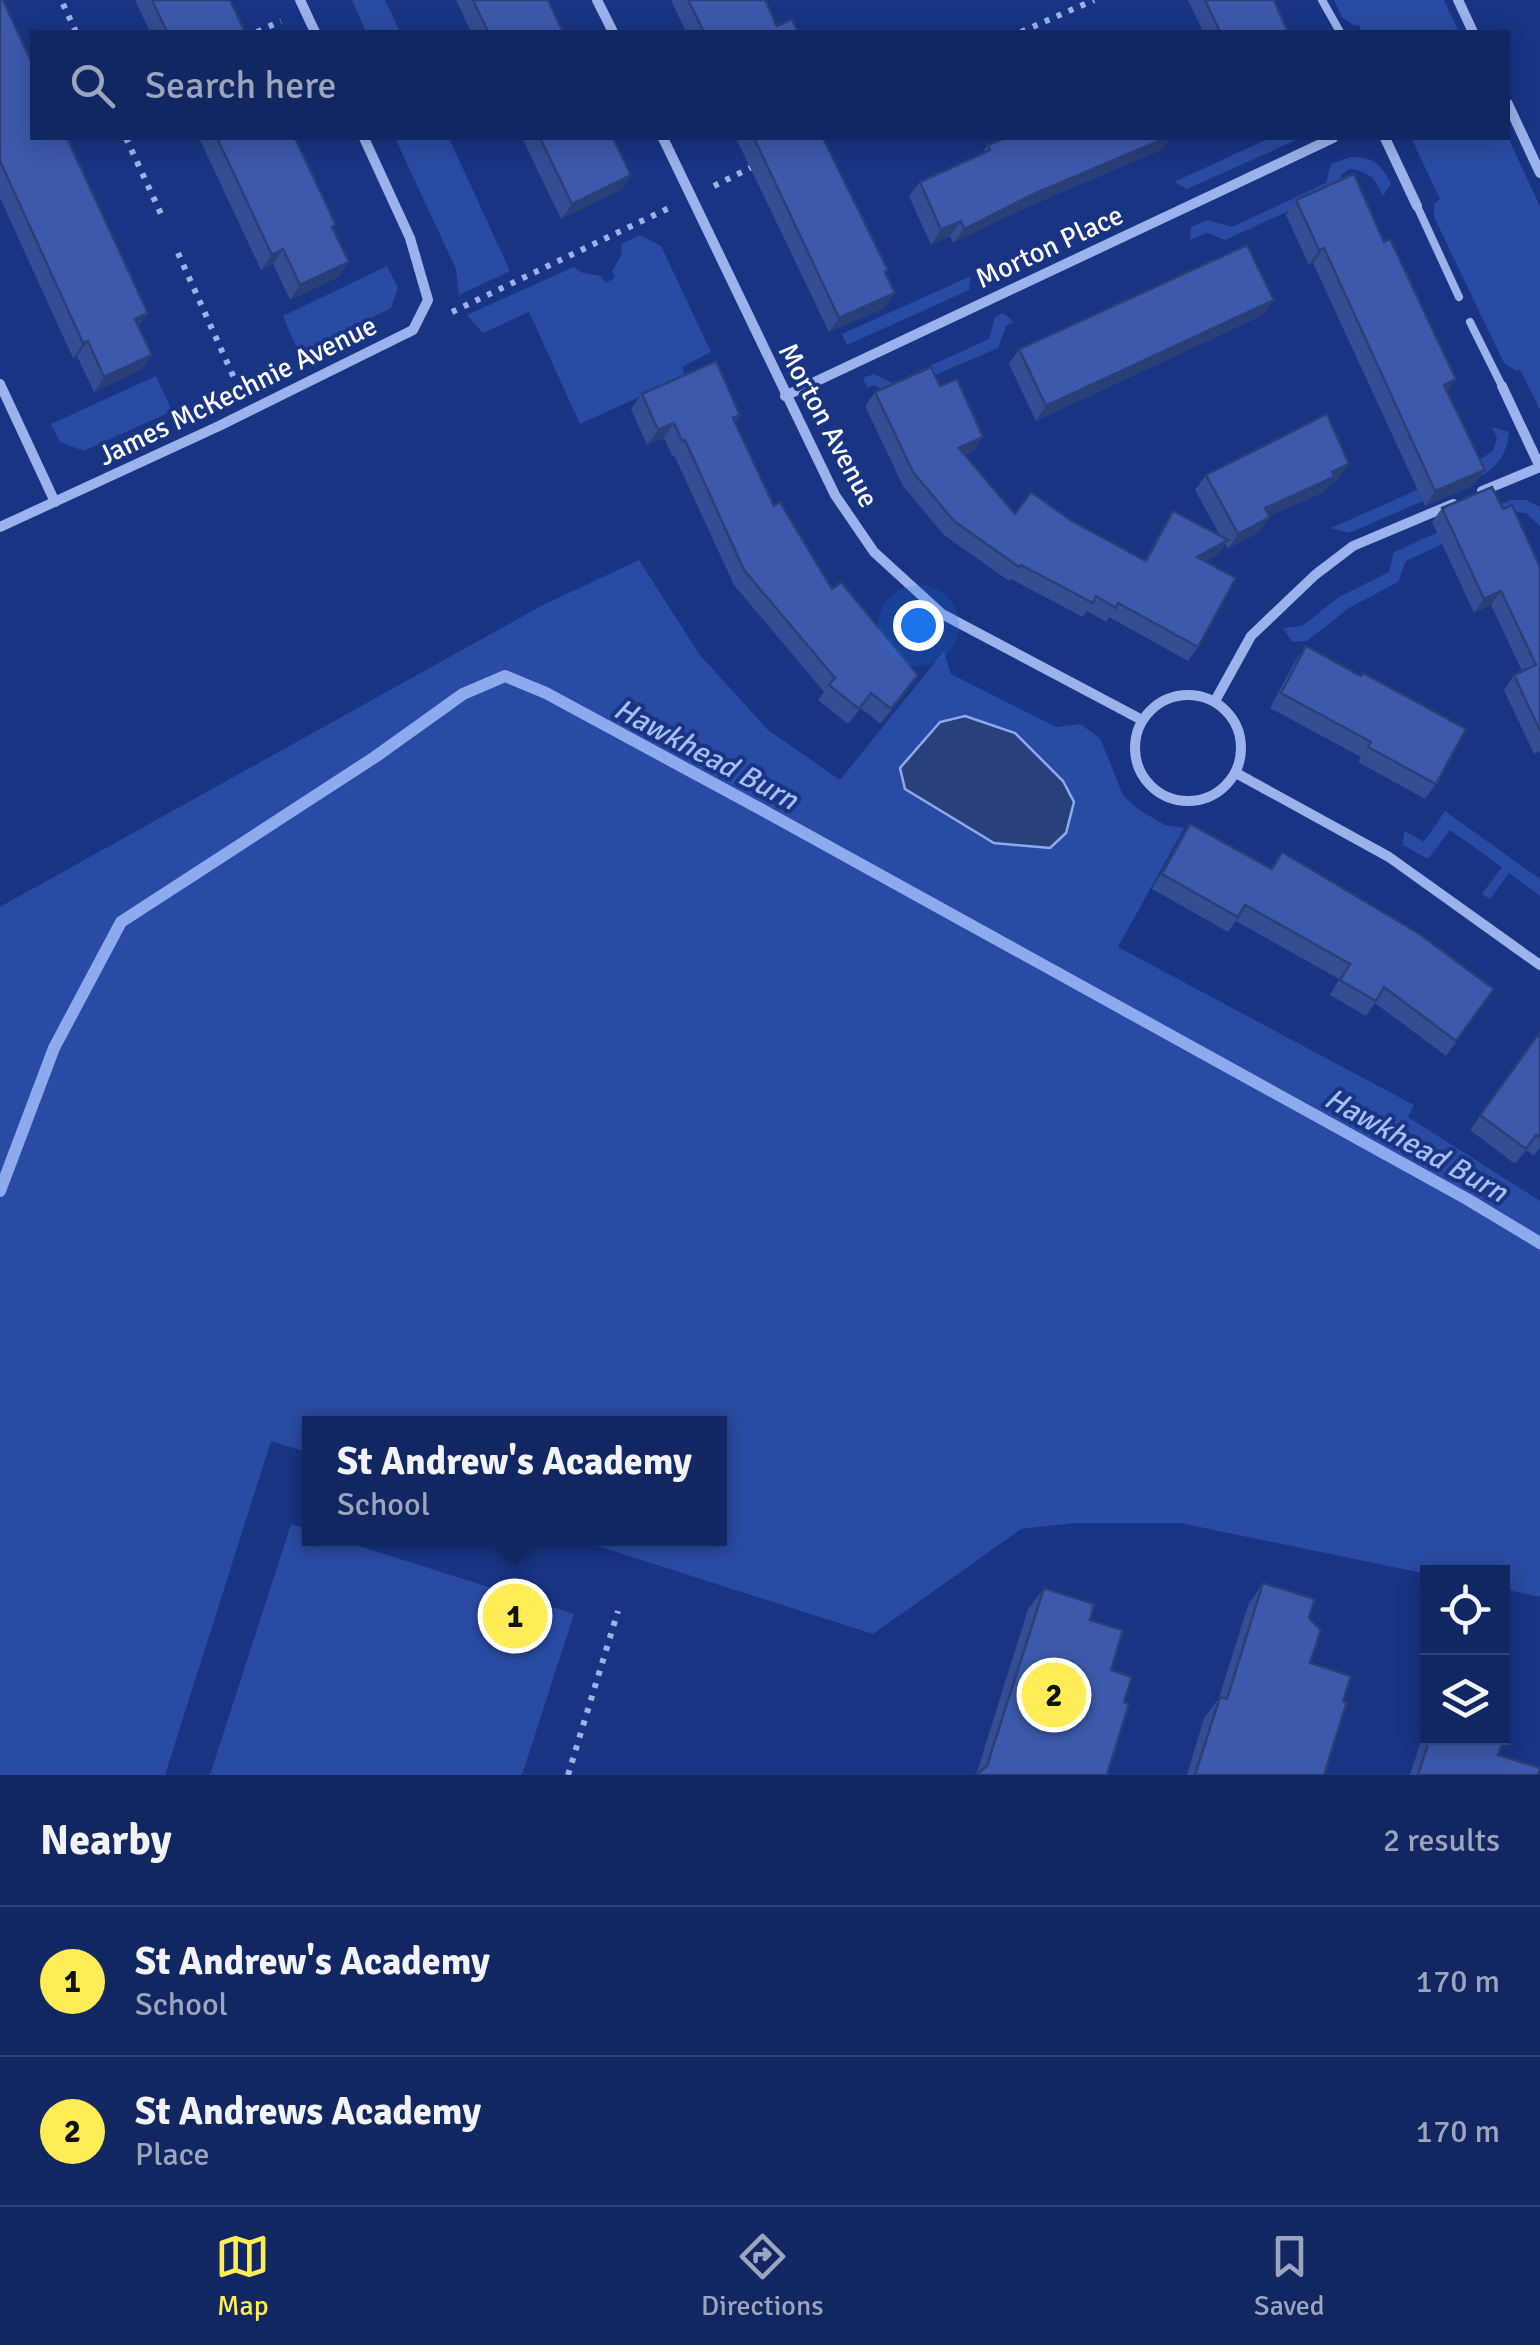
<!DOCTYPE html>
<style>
:root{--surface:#122762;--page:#1f336b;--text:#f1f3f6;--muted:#9ca5be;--line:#314477;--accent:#ffec57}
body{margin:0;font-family:Signika,sans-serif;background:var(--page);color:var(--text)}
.controls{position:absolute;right:30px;bottom:30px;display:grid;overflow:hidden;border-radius:0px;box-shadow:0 5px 25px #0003}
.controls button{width:90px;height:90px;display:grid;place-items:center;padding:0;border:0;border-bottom:2px solid var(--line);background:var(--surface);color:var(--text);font:50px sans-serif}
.you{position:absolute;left:918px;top:625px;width:35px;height:35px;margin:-25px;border:8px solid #fff;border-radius:50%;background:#1a73e8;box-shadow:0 0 0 15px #1a73e833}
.badge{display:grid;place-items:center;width:65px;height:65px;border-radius:50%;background:var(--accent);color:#111;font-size:32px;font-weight:700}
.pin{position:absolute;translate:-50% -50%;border:5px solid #fff;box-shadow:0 2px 10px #0006}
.popup{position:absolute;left:302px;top:1416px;width:425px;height:130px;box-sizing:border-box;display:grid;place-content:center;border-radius:0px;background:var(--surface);filter:drop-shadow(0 2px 8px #0005);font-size:32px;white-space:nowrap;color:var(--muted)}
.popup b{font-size:38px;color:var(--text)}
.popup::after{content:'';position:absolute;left:50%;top:100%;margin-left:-20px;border:20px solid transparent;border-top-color:var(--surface)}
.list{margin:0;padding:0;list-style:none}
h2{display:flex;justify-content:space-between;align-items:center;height:130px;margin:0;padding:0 40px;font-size:42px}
h2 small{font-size:32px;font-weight:400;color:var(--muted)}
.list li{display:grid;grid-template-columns:65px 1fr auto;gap:30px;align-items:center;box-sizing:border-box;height:150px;padding:0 40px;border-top:2px solid var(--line)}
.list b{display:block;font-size:38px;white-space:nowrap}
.list p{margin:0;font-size:32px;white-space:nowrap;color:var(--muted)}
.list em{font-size:32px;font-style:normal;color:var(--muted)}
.icon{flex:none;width:55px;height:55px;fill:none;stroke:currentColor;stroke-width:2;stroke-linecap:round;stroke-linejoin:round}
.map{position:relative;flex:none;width:1540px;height:1775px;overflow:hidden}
.search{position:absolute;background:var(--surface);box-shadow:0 5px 25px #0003;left:30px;right:30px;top:30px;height:110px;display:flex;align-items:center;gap:25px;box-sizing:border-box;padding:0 35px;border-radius:0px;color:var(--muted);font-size:38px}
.sheet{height:430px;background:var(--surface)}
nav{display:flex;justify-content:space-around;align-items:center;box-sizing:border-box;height:140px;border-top:2px solid var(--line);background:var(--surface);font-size:28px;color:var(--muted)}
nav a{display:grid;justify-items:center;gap:5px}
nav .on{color:var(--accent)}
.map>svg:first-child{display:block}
.green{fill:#2a4ba3}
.water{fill:#2a407b;stroke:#8eaaef;stroke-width:2.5}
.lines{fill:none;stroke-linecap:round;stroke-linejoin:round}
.stream{stroke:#8eaaef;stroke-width:12}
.path{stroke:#9cb2ec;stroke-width:6;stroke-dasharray:5 8;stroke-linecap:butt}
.service{stroke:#9cb2ec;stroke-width:8}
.minor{stroke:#9cb2ec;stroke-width:10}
.wall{fill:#344d93}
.shaded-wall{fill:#2a3e78}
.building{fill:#3c59ab;stroke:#2a3e78;stroke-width:2.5}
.labels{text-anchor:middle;stroke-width:8;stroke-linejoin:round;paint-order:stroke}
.street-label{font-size:28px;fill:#fff;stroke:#183483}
.water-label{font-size:30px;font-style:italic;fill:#a7bdf4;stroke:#183483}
</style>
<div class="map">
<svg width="1540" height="1775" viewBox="0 0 1540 1775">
<rect width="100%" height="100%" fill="#183483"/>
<g class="green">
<path d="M352,0h33l15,32h-34z"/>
<path d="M1334,0h110l15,32h-97l-3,-7 -4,1 -13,-9z"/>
<path d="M1508,137l32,70v203l-20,-41 -3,2 -13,-8 -70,-146v-13l6,-5 -29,-61z"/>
<path d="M395,138h54l61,133 -51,24 -3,-26z"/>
<path d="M1270,138h31l-114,51 -13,-7z"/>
<path d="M1351,157c23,0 30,7 40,27l-8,12c-8,-18 -13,-24 -33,-27l-9,6 -2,13 -114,52 -18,-7 -17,7 1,-13 17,-7 24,7 94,-44 5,-19z"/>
<path d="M640,235l21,11 50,106 -29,15 3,9 -105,48 -51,-112 -46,21 -16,-18 107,-48 9,6 18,3 4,7 10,-5 -3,-7 10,-17 -1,-10z"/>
<path d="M387,266l11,22 -7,20 -92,46 -16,-38z"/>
<path d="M971,276l-2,14 -122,55 -5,-11z"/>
<path d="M1003,313l11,9 -8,4 -8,22 -109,47 -14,-10 -8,3 -4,-10 11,-4 18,9 97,-44 6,-22z"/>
<path d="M156,376l16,35 -88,40 -24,-9 -9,-18z"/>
<path d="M1492,427l17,5c-2,21 -8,29 -24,42l-136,59 -18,-5 136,-60 26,-17 4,-14z"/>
<path d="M1510,500h16l14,7v19l-14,-13 -14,-1 -106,49 -8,21 -49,26 -42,33 -15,1 -9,-14 19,-2 37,-29 50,-25 5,-20z"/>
<path d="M639,560l60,94 69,76 72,50 104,-129 7,23 105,53 24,-3 20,14 23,57 15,14 27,16 19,3 -66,119 296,158 -6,12 132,84v396l-37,-8 -1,-17 -75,2 -247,-51h-106l-53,6 -148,105 -297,-95 144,-1v-114h-410v29l-39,-12 -106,334h-165v-868l543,-302z"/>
<path d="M1445,811l95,68v17l-31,-23 -19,26 -8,-5 20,-27 -52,-37 -22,29 -25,-14 1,-14 20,11z"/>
<path d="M291,1524l19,6v8l27,1 237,75 -52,161h-312z"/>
</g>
<path class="water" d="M965,716l50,17 48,48 11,21 -8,31 -16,15 -56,-5 -89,-54 -5,-21 40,-46z"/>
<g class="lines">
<path class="stream" d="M0,1191l54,-143 67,-126 254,-165 88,-63 42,-18 41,17 220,119 701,387 73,44"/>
<g class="path">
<path d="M63,4l13,28"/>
<path d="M257,32l24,-11"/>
<path d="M1021,32l73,-32"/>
<path d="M126,138l35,76"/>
<path d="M714,186l42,-21"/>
<path d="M178,253l61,136"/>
<path d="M452,312l219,-105"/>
<path d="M568,1775l50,-164"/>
</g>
<g class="service">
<path d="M1322,0l18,32"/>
<path d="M1417,206l42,91"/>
<path d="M1470,322l32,64"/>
</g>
<g class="minor">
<path d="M300,0l15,32"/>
<path d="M597,0l16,32"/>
<path d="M1458,0l15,32"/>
<path d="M1508,104l32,69"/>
<path d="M663,138l172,357 39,57 68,62 200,106"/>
<path d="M1385,138l32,68"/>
<path d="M0,384l55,118"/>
<path d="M1502,386l38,81"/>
<path d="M785,396l548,-258"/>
<path d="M1482,491l58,-24"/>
<path d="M0,527l219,-101 194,-96 15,-30 -18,-62 -46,-100"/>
<circle cx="1188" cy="748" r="53"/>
<path d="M1215,701l36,-65 64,-61 38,-29 100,-42"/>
<path d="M1236,773l153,84 151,108"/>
</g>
</g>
<g class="wall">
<path d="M0,0l148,313 -9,13 3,43 -48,23 -17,-36 -4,2 -73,-160z"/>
<path d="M135,0h95l15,32h-95z"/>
<path d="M456,0h92l15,32h-92z"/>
<path d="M671,0h94l12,26 21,6h-112z"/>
<path d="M1188,0h86l14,32h-85z"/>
<path d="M199,138h96l54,124 -11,15 -48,23 -17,-36 -12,6z"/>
<path d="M522,138h91l18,37 -10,15 -60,29z"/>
<path d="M736,138h87l65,132 -2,3 9,20 -11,15 -55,24z"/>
<path d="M988,145l173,5 -136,58 -72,35 -3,-7 -19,9 -22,-49 11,-14 61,-28z"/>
<path d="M1296,200l88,42 72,137 -9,12 27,94 -49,21 -112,-243 -4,2 -23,-50z"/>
<path d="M1274,300l-11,15 -227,106 -27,-57 10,-15z"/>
<path d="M940,386l43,51 -9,14 -9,4 50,59 57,7 73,39 19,-35 9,-14 48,26 -26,-47 11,-15 133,4 -8,4 -7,9 -55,24 -10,16 -31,17 -3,-5 -7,10 -13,7 -7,86 -10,14 -79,-44 -3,5 -19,-11 -4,6 -72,-38 -2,2 -65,-46 -41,-49 -38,-80 10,-14z"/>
<path d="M642,394l98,21 -5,7 39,84 58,83 76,101 -28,34 -19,-16 -13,16 -30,-24 6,-8 -90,-107 -60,-130 -2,1 -8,-18 -17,7 -16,-36z"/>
<path d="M1442,508l61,1 37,58v184l-6,3 -30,-64 10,-15 8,-4 -31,-66 -17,8 -42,-91z"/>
<path d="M1306,646l130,138 -11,15 -67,-37 3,-5 -91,-49 25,-47z"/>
<path d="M1190,824l80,45 12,-17 212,137 -48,67 -71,-53 -9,13 -36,-21 9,-16 -103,-58 -8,11 -76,-43 28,-50z"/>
<path d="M1540,1032v115l-6,9 -8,-6 -11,14 -45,-34z"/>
<path d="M1263,1583l46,35 1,45 14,112h-137l17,-57 15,-20 29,-93z"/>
<path d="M1044,1588l46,32 34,82 -148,73 52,-166z"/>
<path d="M1428,1719v19h70v17l40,20h-128z"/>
</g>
<g class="shaded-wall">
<path d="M1166,138h4l-9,12 -136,58 -72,35 11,-14 72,-36z"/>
<path d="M631,175l-10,15 -60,29 11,-15z"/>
<path d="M961,221l-11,15 -19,9 10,-15z"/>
<path d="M1324,248l-11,15 -4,2 10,-15z"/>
<path d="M283,249l-10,15 -12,6 11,-15z"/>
<path d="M349,262l-11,15 -48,23 10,-15z"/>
<path d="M895,293l-11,15 -55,24 10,-14z"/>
<path d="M1274,300l-11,15 -227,106 10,-15z"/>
<path d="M148,313l-10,15 -3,-9z"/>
<path d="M88,341l-11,15 -4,2 10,-15z"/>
<path d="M152,355l-10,14 -48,23 10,-15z"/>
<path d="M1456,379l-11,15 -1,-9z"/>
<path d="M674,423l-10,15 -17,7 11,-15z"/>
<path d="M983,437l-9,14 -24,11 9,-14z"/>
<path d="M1349,464l-10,15 -8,4 -7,9 -70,31 11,-15z"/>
<path d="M1485,470l-11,15 -49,21 10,-15z"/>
<path d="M1270,517l-11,15 -31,17 10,-15z"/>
<path d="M1228,540l-10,14 -31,17 10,-14z"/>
<path d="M1501,591l-10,14 -17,8 10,-14z"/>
</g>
<g class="building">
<path d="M0,0h3l29,63v75h35l81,175 -13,6 17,36 -48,22 -16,-36 -5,2 -83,-182z"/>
<path d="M152,0h78l15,32h-78z"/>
<path d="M473,0h75l15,32h-75z"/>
<path d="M688,0h77l12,26 15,-7 6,13h-94z"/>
<path d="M1205,0h69l14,32h-68z"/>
<path d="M217,138h78l41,87 -4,2 17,35 -49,23 -17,-36 -11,6z"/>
<path d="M540,138h73l18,37 -59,29z"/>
<path d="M754,138h69l65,132 -3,2 10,21 -56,25z"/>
<path d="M1005,138h161l-130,55 -72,36 -3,-8 -20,9 -21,-48 70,-32 -2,-5z"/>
<path d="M1354,174l30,68 6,-3 66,140 -12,6 41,85 -50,21 -111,-243 -5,2 -23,-50z"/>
<path d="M1247,245l27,55 -228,106 -27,-57z"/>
<path d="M716,361l24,54 -7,3 41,88 6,-4 52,87 9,-7 77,93 -27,34 -20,-16 -12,16 -30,-24 6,-7 -91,-108 -59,-130 -3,1 -8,-18 -16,7 -16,-36z"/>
<path d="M931,367l9,19 17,-7 26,58 -24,11 56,66 16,-22 41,29 74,40 27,-50 55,29 -31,17 39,21 -38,69 -80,-44 -2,5 -20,-12 -3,7 -72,-38 -2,2 -65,-46 -41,-49 -38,-80z"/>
<path d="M1327,414l22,50 -17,8 2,5 -69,31 5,9 -32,17 -32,-59z"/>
<path d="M1492,487l11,22 9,-4 28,62v164l-26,-56 22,-10 -35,-74 -17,8 -42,-91z"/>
<path d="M1306,646l55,30 2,-3 103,56 -30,55 -68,-37 3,-5 -90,-49z"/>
<path d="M1190,824l82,45 10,-17 136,81 76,56 -38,52 -72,-54 -8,14 -36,-21 10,-16 -105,-59 -7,12 -76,-43z"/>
<path d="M1540,1032v106l-4,-3 -10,14 -46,-34z"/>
<path d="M1263,1583l52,16 -6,19 12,12 -11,33 41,13 -8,25 4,1 -23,73h-129l25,-78 7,2z"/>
<path d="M1044,1588l50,16 -4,16 33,10 -12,40 21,7 -8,25 5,2 -22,71h-131l11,-9z"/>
<path d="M1430,1738h68l5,4 -5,13 42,13 -2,7h-120z"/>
</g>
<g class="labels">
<g class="street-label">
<text transform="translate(1049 246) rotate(-25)" y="10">Morton Place</text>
<text transform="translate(237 390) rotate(-26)" y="10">James McKechnie Avenue</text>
<text transform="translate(829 425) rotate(62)" y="10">Morton Avenue</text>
</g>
<g class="water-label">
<text transform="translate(706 754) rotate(28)" y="10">Hawkhead Burn</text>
<text transform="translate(1416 1145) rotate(29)" y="10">Hawkhead Burn</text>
</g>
</g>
</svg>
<div class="controls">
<button><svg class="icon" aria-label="locate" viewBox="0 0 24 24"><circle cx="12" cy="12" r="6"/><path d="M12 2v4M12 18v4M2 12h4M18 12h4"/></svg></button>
<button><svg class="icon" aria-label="layers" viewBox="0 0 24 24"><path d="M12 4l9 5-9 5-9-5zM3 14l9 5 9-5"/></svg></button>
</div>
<div class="you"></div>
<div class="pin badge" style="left:515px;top:1616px">1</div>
<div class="popup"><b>St Andrew's Academy</b>School</div>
<div class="pin badge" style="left:1054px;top:1695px">2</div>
<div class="search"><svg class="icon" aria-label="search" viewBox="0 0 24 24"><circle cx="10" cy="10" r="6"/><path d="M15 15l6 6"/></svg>Search here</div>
</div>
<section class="sheet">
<h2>Nearby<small>2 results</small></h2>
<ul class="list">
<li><span class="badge">1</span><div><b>St Andrew's Academy</b><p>School</p></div><em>170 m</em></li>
<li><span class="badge">2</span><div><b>St Andrews Academy</b><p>Place</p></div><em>170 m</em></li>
</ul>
</section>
<nav>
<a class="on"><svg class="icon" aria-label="map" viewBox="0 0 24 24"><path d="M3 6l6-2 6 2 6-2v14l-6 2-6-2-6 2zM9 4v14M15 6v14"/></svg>Map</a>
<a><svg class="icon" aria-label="directions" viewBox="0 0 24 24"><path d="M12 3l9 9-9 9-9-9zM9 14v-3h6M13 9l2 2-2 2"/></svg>Directions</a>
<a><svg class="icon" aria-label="saved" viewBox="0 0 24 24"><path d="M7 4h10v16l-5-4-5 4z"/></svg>Saved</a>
</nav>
